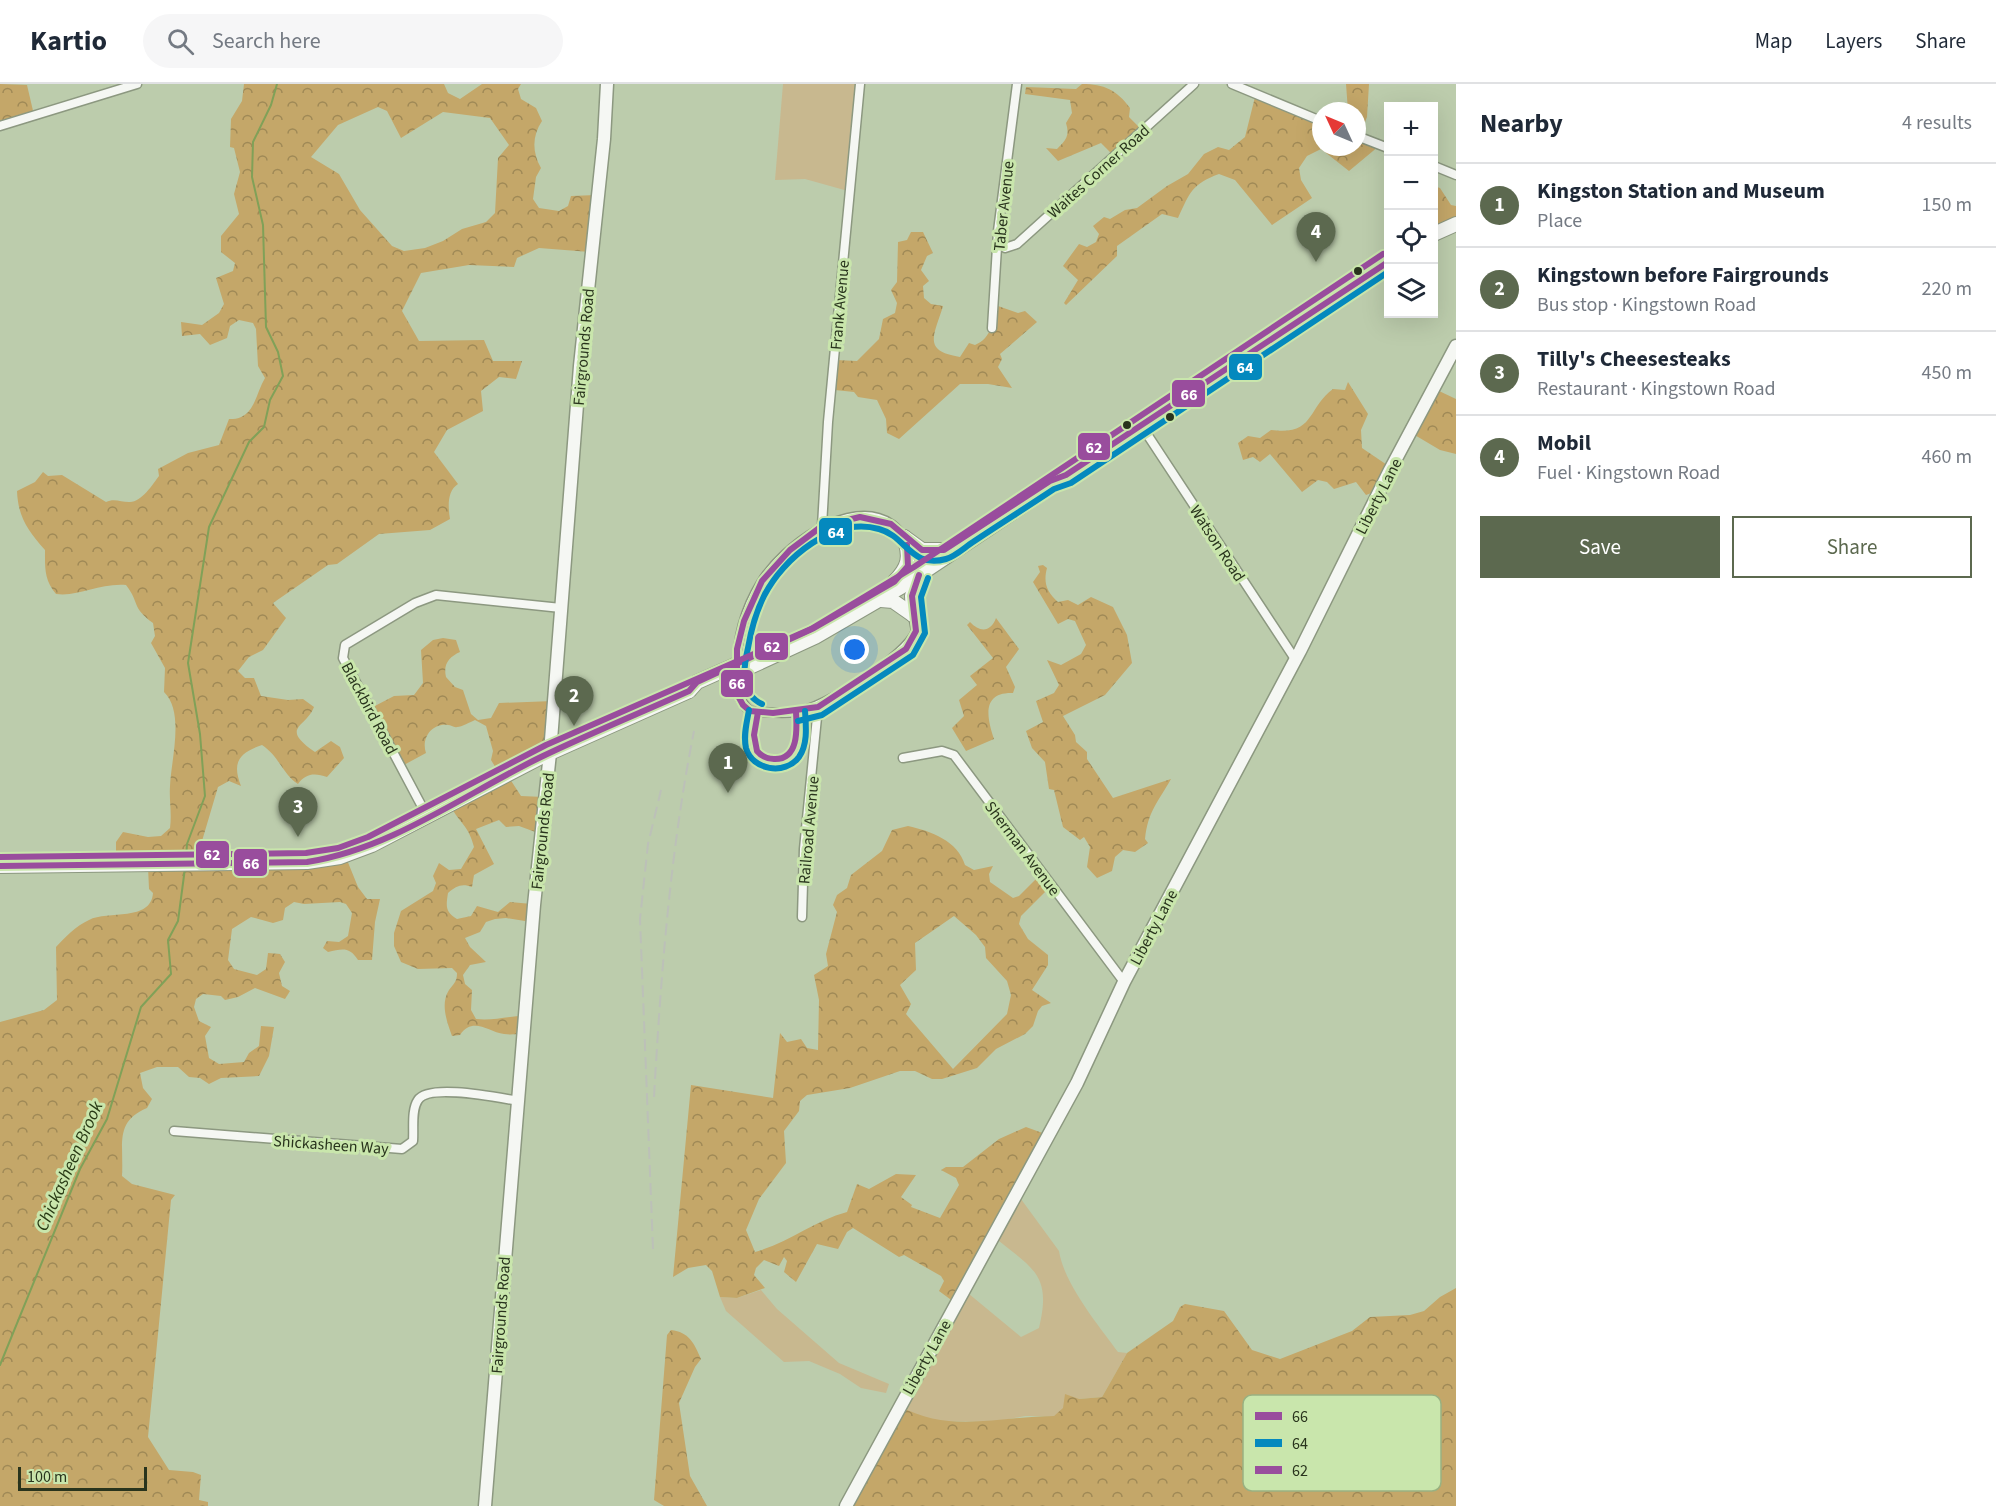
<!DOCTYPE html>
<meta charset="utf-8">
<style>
:root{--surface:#fff;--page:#f6f6f7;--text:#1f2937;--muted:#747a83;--line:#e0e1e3;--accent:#5c694f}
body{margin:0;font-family:"Source Sans 3",sans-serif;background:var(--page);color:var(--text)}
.controls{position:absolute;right:18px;top:18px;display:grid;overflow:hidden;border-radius:0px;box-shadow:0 6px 24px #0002}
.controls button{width:54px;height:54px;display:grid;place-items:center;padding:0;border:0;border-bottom:2px solid var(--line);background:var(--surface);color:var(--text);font:30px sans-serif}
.compass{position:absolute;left:1312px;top:18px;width:54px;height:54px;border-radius:50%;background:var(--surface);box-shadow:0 6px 24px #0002;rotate:314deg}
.scale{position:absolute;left:18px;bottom:15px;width:129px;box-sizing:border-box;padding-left:6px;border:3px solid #29341d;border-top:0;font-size:16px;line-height:21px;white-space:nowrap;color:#29341d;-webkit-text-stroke:4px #c9e6ac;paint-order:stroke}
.you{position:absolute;left:855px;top:566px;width:21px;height:21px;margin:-15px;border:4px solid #fff;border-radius:50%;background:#1a73e8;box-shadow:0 0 0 9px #1a73e833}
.badge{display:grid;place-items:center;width:39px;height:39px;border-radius:50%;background:var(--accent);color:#fff;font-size:20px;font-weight:700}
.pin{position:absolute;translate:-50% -50px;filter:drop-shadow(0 2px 3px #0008)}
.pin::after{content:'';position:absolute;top:32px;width:21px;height:18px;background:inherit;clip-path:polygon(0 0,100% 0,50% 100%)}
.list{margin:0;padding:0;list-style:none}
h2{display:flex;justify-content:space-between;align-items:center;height:78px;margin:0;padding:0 24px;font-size:26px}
h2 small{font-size:20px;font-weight:400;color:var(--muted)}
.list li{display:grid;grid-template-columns:39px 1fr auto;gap:18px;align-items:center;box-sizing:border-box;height:84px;padding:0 24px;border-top:2px solid var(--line)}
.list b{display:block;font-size:22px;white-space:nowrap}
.list p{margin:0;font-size:20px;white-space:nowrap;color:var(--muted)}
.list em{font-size:20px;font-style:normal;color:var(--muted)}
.actions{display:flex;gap:12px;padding:18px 24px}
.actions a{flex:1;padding:14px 0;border:2px solid var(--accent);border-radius:0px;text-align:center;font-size:21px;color:var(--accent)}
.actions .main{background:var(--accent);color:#fff}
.icon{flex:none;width:33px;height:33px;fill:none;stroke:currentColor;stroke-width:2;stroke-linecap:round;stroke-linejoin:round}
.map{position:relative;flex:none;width:1456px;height:1422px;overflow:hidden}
header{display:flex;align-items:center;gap:36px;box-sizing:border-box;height:84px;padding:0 30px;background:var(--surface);border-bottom:2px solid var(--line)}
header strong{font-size:28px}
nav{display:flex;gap:33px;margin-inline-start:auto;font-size:21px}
.search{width:420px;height:54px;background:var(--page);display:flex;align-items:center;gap:15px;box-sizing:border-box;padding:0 21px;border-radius:33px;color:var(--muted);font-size:22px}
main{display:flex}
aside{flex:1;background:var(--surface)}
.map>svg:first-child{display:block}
.green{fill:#c8b88f}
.forest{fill:url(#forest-crowns);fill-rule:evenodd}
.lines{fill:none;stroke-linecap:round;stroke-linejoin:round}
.stream{stroke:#80a158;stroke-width:2}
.street-casing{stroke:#8c9880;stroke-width:11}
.secondary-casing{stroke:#8c9880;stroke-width:15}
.primary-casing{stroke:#8c9880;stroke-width:16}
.street{stroke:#f5f7f3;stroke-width:8}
.secondary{stroke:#f5f7f3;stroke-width:12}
.primary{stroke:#f5f7f3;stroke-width:14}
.rail{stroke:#bcc0b8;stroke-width:2;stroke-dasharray:12 6;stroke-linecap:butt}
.primary-bridge-casing{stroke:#8c9880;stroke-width:16;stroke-linecap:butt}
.primary-bridge{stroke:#f5f7f3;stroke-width:14}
.bus-1-casing{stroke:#c9e6ac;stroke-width:10}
.bus-2-casing{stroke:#c9e6ac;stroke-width:10}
.bus-3-casing{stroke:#c9e6ac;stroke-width:10}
.bus-1{stroke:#994d9d;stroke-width:6}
.bus-2{stroke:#0489be;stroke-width:6}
.bus-3{stroke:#994d9d;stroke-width:6}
.bus-dot{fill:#29341d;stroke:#c9e6ac;stroke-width:2}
.labels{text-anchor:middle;stroke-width:6;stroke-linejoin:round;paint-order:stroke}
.street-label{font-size:16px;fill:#29341d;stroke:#c9e6ac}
.water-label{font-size:18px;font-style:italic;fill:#283914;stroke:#c9e6ac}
.key{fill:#c9e6ac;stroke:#99b181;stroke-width:1.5}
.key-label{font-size:16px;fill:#29341d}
.line-badge{stroke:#c9e6ac;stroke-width:2}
.badge-label{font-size:16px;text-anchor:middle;font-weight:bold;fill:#fff}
</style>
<header>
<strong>Kartio</strong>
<div class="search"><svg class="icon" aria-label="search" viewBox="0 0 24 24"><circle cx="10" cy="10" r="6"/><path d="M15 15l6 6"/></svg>Search here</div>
<nav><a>Map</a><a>Layers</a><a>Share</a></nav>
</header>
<main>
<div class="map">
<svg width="1456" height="1422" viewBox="0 0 1456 1422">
<defs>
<pattern id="forest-crowns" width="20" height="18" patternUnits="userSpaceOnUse" patternTransform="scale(1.5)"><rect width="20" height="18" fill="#c4a769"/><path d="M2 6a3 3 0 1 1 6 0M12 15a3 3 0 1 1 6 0" fill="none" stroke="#9f8956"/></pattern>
</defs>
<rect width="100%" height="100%" fill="#bcccac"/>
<g class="green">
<path d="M783,0h76l-11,107 -43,-12 -30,1z"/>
<path d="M1018,1111l41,56c5,33 40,75 59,101l9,1 -25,44 -23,2 -25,17h-29l-32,6 -55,-1 -22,-6 -16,-9 63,-117 58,48 18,-9c13,-54 -6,-59 -45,-91z"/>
<path d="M761,1206l16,19 62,54 50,21 -3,9 -25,-5 -21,-14 -31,-13 -25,1 -58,-51 -6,-14 17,1z"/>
</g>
<g class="forest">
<path d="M0,0l27,1 7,30 -34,8z"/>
<path d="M244,0h200l4,9 12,6 22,-15h39l-3,5 3,10 15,9 6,13c-10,15 -10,31 -1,47l-5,9 -3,22 6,9 20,3 9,-5 3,-10 25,-1 -6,57 -51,-4 -22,10 -3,9 -45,-2 -48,8 -19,38 17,30 65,-1 9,21h29l-6,18 -17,-2 -18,14 2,20 -36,19 -13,22 24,32c-11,7 -10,23 -8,35l-20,11 -51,4 -42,30 -9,1 -55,38 13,15 -23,32 -14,7 -11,14 7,7h9l7,18 27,4 15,-1 11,8c-8,21 -35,20 1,45l16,-11 9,6 4,11 -17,19c-12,-4 -21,-4 -29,7 -14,-8 -19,-28 -36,-39 -24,8 -30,18 -21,41l-12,-5 -11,6 -16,54 1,23 144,-4 11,27 9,12h13l-5,23 -3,38h-14c-9,-14 -16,-11 -30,-8l-5,-4 4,-7 12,1 9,-6 4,-23 -6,-9 -6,-2 -36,2 -10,-2 -9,6 -2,12 -10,3 -22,-6 -19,12 -4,31 6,9 23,6 9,-6 2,-16 12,1 5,8 -6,11 3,13 8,5 -5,8 -30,-11 -17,9 -13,3 -4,-4 -18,-2 -7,5 -2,8 5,14 12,6 -6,9 4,22 10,6 25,-2 5,-9 10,-7 2,-20 13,1 -5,29 -10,20 -38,2 -12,6 -9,-6 -11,-1 -11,-10h-21l-17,6 3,15 9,11 -5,9c-33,14 -23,36 -25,68l10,8 43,11 -4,5 -23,237 21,33 24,2 8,3 -2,25 9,2v4h-208v-484l44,-12 13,-10 -1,-53c9,-10 20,-21 33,-27 19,-10 62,2 64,-27l-4,-4 -1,-22 -32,-2v-23l7,-10 25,5 13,-1 9,-8c2,-14 -1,-28 0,-42 1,-26 15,-74 -6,-94l1,-24 -14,-25 4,-7 -2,-13c-22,-16 -13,-20 -27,-38 -27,-2 -47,12 -70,9 -12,-14 -11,-26 -11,-44 -17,-19 -27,-33 -28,-59l18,-9 8,-10 5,4 14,-1 44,27c8,-4 15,0 23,0 12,1 24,-18 30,-26l-1,-7 30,-16 31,-8 10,-26c26,1 26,-25 36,-41l-7,-12 -2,-37 -3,-6 -14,-3 -9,6 -3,12 -17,7 -10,-11 -18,2 -1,-14 21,3 17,-12 5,-9 -8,-26 17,-7 2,-8 -14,-11v-16l18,-22 -5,-20 6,-22 -6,-24 -4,-1 1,-28 11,-18zM378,23l9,4 14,27 42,-26 47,6 19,27 -11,13 -3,55 -9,9 -24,7 -19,12 -18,7 -21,3 -12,-5 -32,-36 -21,-36 -28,-17 27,-32z"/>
<path d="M1082,0c22,0 35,6 48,24l-1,9 12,12 -27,27 -13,-13 -43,18 -12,-13 11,1c9,-9 13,-13 9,-26l6,-10 -2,-13 -45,-6 1,-7 50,2z"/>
<path d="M1346,0h23l-2,33 -7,18 19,11 -30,25 -28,-22 -14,7 -8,12 2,12 11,18 -40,27 -37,-45 -16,-6c-27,10 -29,18 -41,44l-16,-4 -45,32v10l-51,49 -2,-2 14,-23 -15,-14 16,-22 8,3 9,-5 3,-8 -6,-8 11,-9 6,2 15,-9 12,-2 30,-22 21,-12 16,-20 14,-7 11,3 16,-13 10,-40 66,24v26h36v-36h-9z"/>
<path d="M1434,102l6,2 11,17 5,1v20l-22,5z"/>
<path d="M911,148h12l10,21 -6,3 -6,14 8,11 -6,5 1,12 7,6 12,2c-9,30 -21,45 17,51l9,-14 6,2c17,-7 17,-23 23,-39l20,7 7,-2 12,11 -37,32 2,5 -4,8 14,21 -24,-4h-28l-61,55 -12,-6 -1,-14 -9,-19 -19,-3 -4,-5 -19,-2 1,-30 21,1 22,-22 4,-20 12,-6 2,-10 -6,-13 6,-8 1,-40 9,-2z"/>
<path d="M1348,298l20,32 -7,16 1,18 31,21 -11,20 -16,6 -10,-13 -22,7 -7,-7 -9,-2 -16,12 -32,-38 -10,8 -7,-5 -10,3 -5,-17 10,-7 12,2 11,-8c44,6 36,-22 62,-41l12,1z"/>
<path d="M1437,306l19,9v55l-16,-4 -27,-16z"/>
<path d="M1043,481l4,3c-4,15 0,24 11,34l10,-2 10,5 13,-8 22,10 14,28 5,28 -27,32 -42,21 12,19 1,7 11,10v7l26,39 58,-19c-13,23 -23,32 -26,60l3,4 -13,9 -12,-2 -8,7 -3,14 -15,7 -10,-11 3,-20 -6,-10 -4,3 -17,-13 -9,-37 -5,-1 -4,-27 -13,-14 -6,-17 17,-9 -7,-21 18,-8 5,-8 -12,-25 14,5 20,-11 5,-9 -11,-24 -7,-2 -10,5 -25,-42 7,-10 -2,-6z"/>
<path d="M996,534l23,31 -13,18 9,20 -2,6c-32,-1 -26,25 -19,46l-28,12 -14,-23 12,-12 -5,-16 18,-15 -7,-9 23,-18 -26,-33 3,-3c10,11 21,10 26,-4z"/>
<path d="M443,554l13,2 4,12c-11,5 -17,12 -14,25l9,10 8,3 8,24 7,6 13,-2 8,-15 54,-2 -3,48 -42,27 13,20 23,1 -6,36 -19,-7 -13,1 -7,-7 -23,9 18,35 -20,11 -2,12c-10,-4 -16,-1 -24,6 -2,13 -3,19 9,26l14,-3 6,-10 21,6 12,-10 22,2 -1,18 -25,-4 -11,1 -9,3 -6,10 -15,6 5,9 16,15 -16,3 -7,10 2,9 7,6 -1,20 5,9c17,2 31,-3 49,-3l-2,18c-6,0 -13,1 -19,0 -16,-2 -31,-18 -44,1l-8,1c-5,-14 -12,-32 -3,-46 5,-7 8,-8 8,-17l-5,-5 -34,1 -17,-7 -7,-16v-13l7,-22 32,-20 3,-8 -3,-7 6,-13 10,7 12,-1 13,-22c-5,-20 -12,-22 -22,-38l50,-31 -11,-18 2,-9 -7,-25 -11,-6c-5,2 -13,7 -18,7 -3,1 -6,-2 -9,-2 -17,-2 -27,14 -22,28l-24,13 -31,-58 23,-12 20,-1 9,-12 -2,-33 12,-10z"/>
<path d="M908,742c23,5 50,15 57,39l9,5 19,-4 -4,8 1,8 23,16 6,-2 22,-22 10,12 -30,30 -2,8 9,15 20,16v10l-16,25 19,13 -9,3 -4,5 -5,15 -8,8 -29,15 -19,19 -35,11h-10l-17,-8h-15l-50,17 -43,7 -7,6 -1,10 -15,20 2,32 -27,36 -13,31 9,22c33,-9 59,-31 92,-40l10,-28 12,5 27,-15 20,1 -15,22 11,8 -1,2 29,11 19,-33 -3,-7 -15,-8 5,-3h17l36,-28 27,-12 22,8 -94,167 -15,-11 5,-10 -3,-5 -37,-21 -5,2 -46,-29 -6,4 -9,17 -21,-5 -21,38 -12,-10 3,-11 -3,-4 -5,9 -15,-6 -8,8 -2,7 11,13 -28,10 -17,-1 -8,-26 -6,-6 -18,3 -15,9 18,-192 82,13 7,-65 7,9 14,-3 6,9 11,2 1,-50 -5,-25 14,-9 -2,-12 11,-42 -4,-7 4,-10 10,-7 4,-13 31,-24 10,-21zM954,832l22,19 9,12 1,11 21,23 4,14 -4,19 -54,55 -47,-55 5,-10 -11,-19 16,-15 -1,-27z"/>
<path d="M1456,1204v218h-611l55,-100c48,28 102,10 154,10l9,-8 2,-14 14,5 23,-2 25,-44 46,-32 7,-14 5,-3 39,7 28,39 28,9 72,-28 18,-14 40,-2 14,-4 16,-14z"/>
<path d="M671,1246c18,2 23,13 30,29l-6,8 -16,36 11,73 17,30h-43l-10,-6 13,-165z"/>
</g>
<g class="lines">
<g class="stream">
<path d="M186,776l1,-16 18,-48 -5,-62 -12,-71 21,-136 40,-85 15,-15 6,-27 13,-24 -5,-24 -12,-25 -3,-102 -11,-48 1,-35 18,-37 6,-21"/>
<path d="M0,1281l80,-196 27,-50 34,-112 30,-33 -3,-34 10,-19 7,-53"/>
</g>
<g class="street-casing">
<g id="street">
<path d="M1232,0l89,37"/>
<path d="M0,42l137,-42"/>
<path d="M1357,52l31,12"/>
<path d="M1434,82l22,9"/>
<path d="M999,160l6,4 12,-4 177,-160"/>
<path d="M992,244l6,-97 19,-147"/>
<path d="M1141,341l154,234"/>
<path d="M822,442l6,-104 32,-338"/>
<path d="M904,453c-4,-4 -8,-10 -13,-13 -41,-28 -109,24 -130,59 -16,26 -24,56 -24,87 0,17 -1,29 13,41 15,1 31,3 46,1 27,-3 111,-56 120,-81l-3,-16"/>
<path d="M903,674l39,-7 12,4 170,227"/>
<path d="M427,732l-84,-158 2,-13 70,-42 21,-8 125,13"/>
<path d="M802,833l2,-68 14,-142"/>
<path d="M174,1047l228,18 11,-8c1,-12 -2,-31 5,-41 11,-17 81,-2 101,1"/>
</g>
</g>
<g class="secondary-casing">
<g id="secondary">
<path d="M485,1422l49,-601 16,-152 30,-387 24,-227 3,-55"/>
<path d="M846,1422l231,-423 47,-101 176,-331 90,-181 66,-124"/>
</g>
</g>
<g class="primary-casing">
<g id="primary">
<path d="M1434,150l22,-10"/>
<path d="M904,453l18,13h22"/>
<path d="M894,498c15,-15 17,-25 10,-45"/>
<path d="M881,516l12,1 20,14"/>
<path d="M913,531l-1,-19 7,-21"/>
<path d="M741,587l74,-34 86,-50 487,-325"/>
<path d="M0,782l307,-4 33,-5 32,-12 171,-89 146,-65"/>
</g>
</g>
<use href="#street" class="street"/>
<use href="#secondary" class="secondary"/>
<use href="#primary" class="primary"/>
<g class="rail">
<path d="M654,1013c7,-123 16,-245 40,-366"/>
<path d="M653,1165l-13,-330 8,-75 13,-54"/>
</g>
<g class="primary-bridge-casing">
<path id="primary-bridge" d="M689,607l8,-9 45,-20"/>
</g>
<use href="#primary-bridge" class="primary-bridge"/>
<g class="bus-1-casing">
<g id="bus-1">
<path d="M919,491l-7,21 4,35 -10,18 -88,58 -45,6 -23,-2 -7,-6 -6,-11v-45l7,-28 18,-40 28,-31 32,-24 38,-9 31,7 31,26h22l106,-69 16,-6 322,-213"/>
<path d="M758,628l-4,23 3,16c5,6 10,8 17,8 25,1 23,-30 22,-47"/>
<path d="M0,782l307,-4c85,-13 159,-69 236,-106 48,-23 97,-43 146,-65l8,-9 117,-54 80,-46 14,-16 -1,-21"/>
</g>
</g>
<g class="bus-2-casing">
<g id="bus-2">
<path d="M762,620c-22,-10 -19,-35 -14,-56 3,-18 8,-36 16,-52 19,-38 70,-80 115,-67 27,7 32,40 67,30 10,-3 19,-12 27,-17 27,-18 54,-35 81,-53l17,-6 317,-211"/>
<path d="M749,626c-2,12 -6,25 -3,38 6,22 39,28 53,9 9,-13 7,-31 6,-46"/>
<path d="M798,637l24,-6 91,-60 12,-22 -4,-36 7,-19"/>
</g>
</g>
<g class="bus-3-casing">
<path id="bus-3" d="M0,773l306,-4 32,-5 30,-11 178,-92 265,-116 103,-62 469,-313"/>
</g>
<use href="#bus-1" class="bus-1"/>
<use href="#bus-2" class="bus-2"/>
<use href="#bus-3" class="bus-3"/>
</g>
<g class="bus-dot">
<circle cx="1358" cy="187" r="5"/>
<circle cx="1170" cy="333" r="5"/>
<circle cx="1127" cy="341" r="5"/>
</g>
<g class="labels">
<g class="street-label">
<text transform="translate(1098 87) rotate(-42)" y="6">Waites Corner Road</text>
<text transform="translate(1003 122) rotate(-84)" y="6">Taber Avenue</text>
<text transform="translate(839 221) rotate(-85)" y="6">Frank Avenue</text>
<text transform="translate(583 263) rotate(-85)" y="6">Fairgrounds Road</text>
<text transform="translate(1378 412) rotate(-63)" y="6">Liberty Lane</text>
<text transform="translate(1218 459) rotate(57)" y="6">Watson Road</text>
<text transform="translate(370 624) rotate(62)" y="6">Blackbird Road</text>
<text transform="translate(808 746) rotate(-85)" y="6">Railroad Avenue</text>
<text transform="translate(542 747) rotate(-84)" y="6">Fairgrounds Road</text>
<text transform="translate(1023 764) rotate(53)" y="6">Sherman Avenue</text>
<text transform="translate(1153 843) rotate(-62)" y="6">Liberty Lane</text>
<text transform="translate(331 1060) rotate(4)" y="6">Shickasheen Way</text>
<text transform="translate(500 1231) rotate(-86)" y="6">Fairgrounds Road</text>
<text transform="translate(926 1273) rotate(-61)" y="6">Liberty Lane</text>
</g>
<g class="water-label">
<text transform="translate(69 1082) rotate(-66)" y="6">Chickasheen Brook</text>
</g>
</g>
<rect x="1243" y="1311" width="198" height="96" rx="9" class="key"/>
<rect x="1255" y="1328" width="27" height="8" fill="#994d9d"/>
<rect x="1255" y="1355" width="27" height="8" fill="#0489be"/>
<rect x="1255" y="1382" width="27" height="8" fill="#994d9d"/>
<g class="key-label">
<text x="1292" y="1338">66</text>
<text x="1292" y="1365">64</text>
<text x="1292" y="1392">62</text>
</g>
<g class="line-badge">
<rect x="1228" y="269" width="35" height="28" rx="6" fill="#0489be"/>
<rect x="1171" y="295" width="35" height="29" rx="6" fill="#994d9d"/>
<rect x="1077" y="348" width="34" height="29" rx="6" fill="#994d9d"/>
<rect x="818" y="433" width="35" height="29" rx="6" fill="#0489be"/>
<rect x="754" y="548" width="35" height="29" rx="6" fill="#994d9d"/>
<rect x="720" y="585" width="34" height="29" rx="6" fill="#994d9d"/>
<rect x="195" y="756" width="35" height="29" rx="6" fill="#994d9d"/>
<rect x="233" y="764" width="35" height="29" rx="6" fill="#994d9d"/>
</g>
<g class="badge-label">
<text x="1245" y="289">64</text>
<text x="1189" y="316">66</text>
<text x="1094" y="369">62</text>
<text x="836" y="454">64</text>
<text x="772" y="568">62</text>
<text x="737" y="605">66</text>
<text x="212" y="776">62</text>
<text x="251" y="785">66</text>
</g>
</svg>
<div class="controls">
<button>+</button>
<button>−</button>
<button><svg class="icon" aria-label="locate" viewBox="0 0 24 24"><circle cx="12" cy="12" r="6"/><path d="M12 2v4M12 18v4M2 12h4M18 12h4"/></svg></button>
<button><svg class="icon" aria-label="layers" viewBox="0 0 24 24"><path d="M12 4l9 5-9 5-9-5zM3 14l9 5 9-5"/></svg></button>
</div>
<svg class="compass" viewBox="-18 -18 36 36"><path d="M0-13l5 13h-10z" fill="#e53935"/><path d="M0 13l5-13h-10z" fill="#747a83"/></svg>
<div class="scale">100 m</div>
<div class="you"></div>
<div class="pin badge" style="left:728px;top:709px">1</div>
<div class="pin badge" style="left:574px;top:642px">2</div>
<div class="pin badge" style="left:298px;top:753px">3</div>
<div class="pin badge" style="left:1316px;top:178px">4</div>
</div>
<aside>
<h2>Nearby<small>4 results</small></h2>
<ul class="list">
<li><span class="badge">1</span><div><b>Kingston Station and Museum</b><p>Place</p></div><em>150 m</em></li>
<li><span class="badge">2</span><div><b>Kingstown before Fairgrounds</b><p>Bus stop · Kingstown Road</p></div><em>220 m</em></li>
<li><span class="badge">3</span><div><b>Tilly's Cheesesteaks</b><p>Restaurant · Kingstown Road</p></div><em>450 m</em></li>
<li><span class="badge">4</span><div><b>Mobil</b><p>Fuel · Kingstown Road</p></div><em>460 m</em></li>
</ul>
<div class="actions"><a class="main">Save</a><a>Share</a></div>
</aside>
</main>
